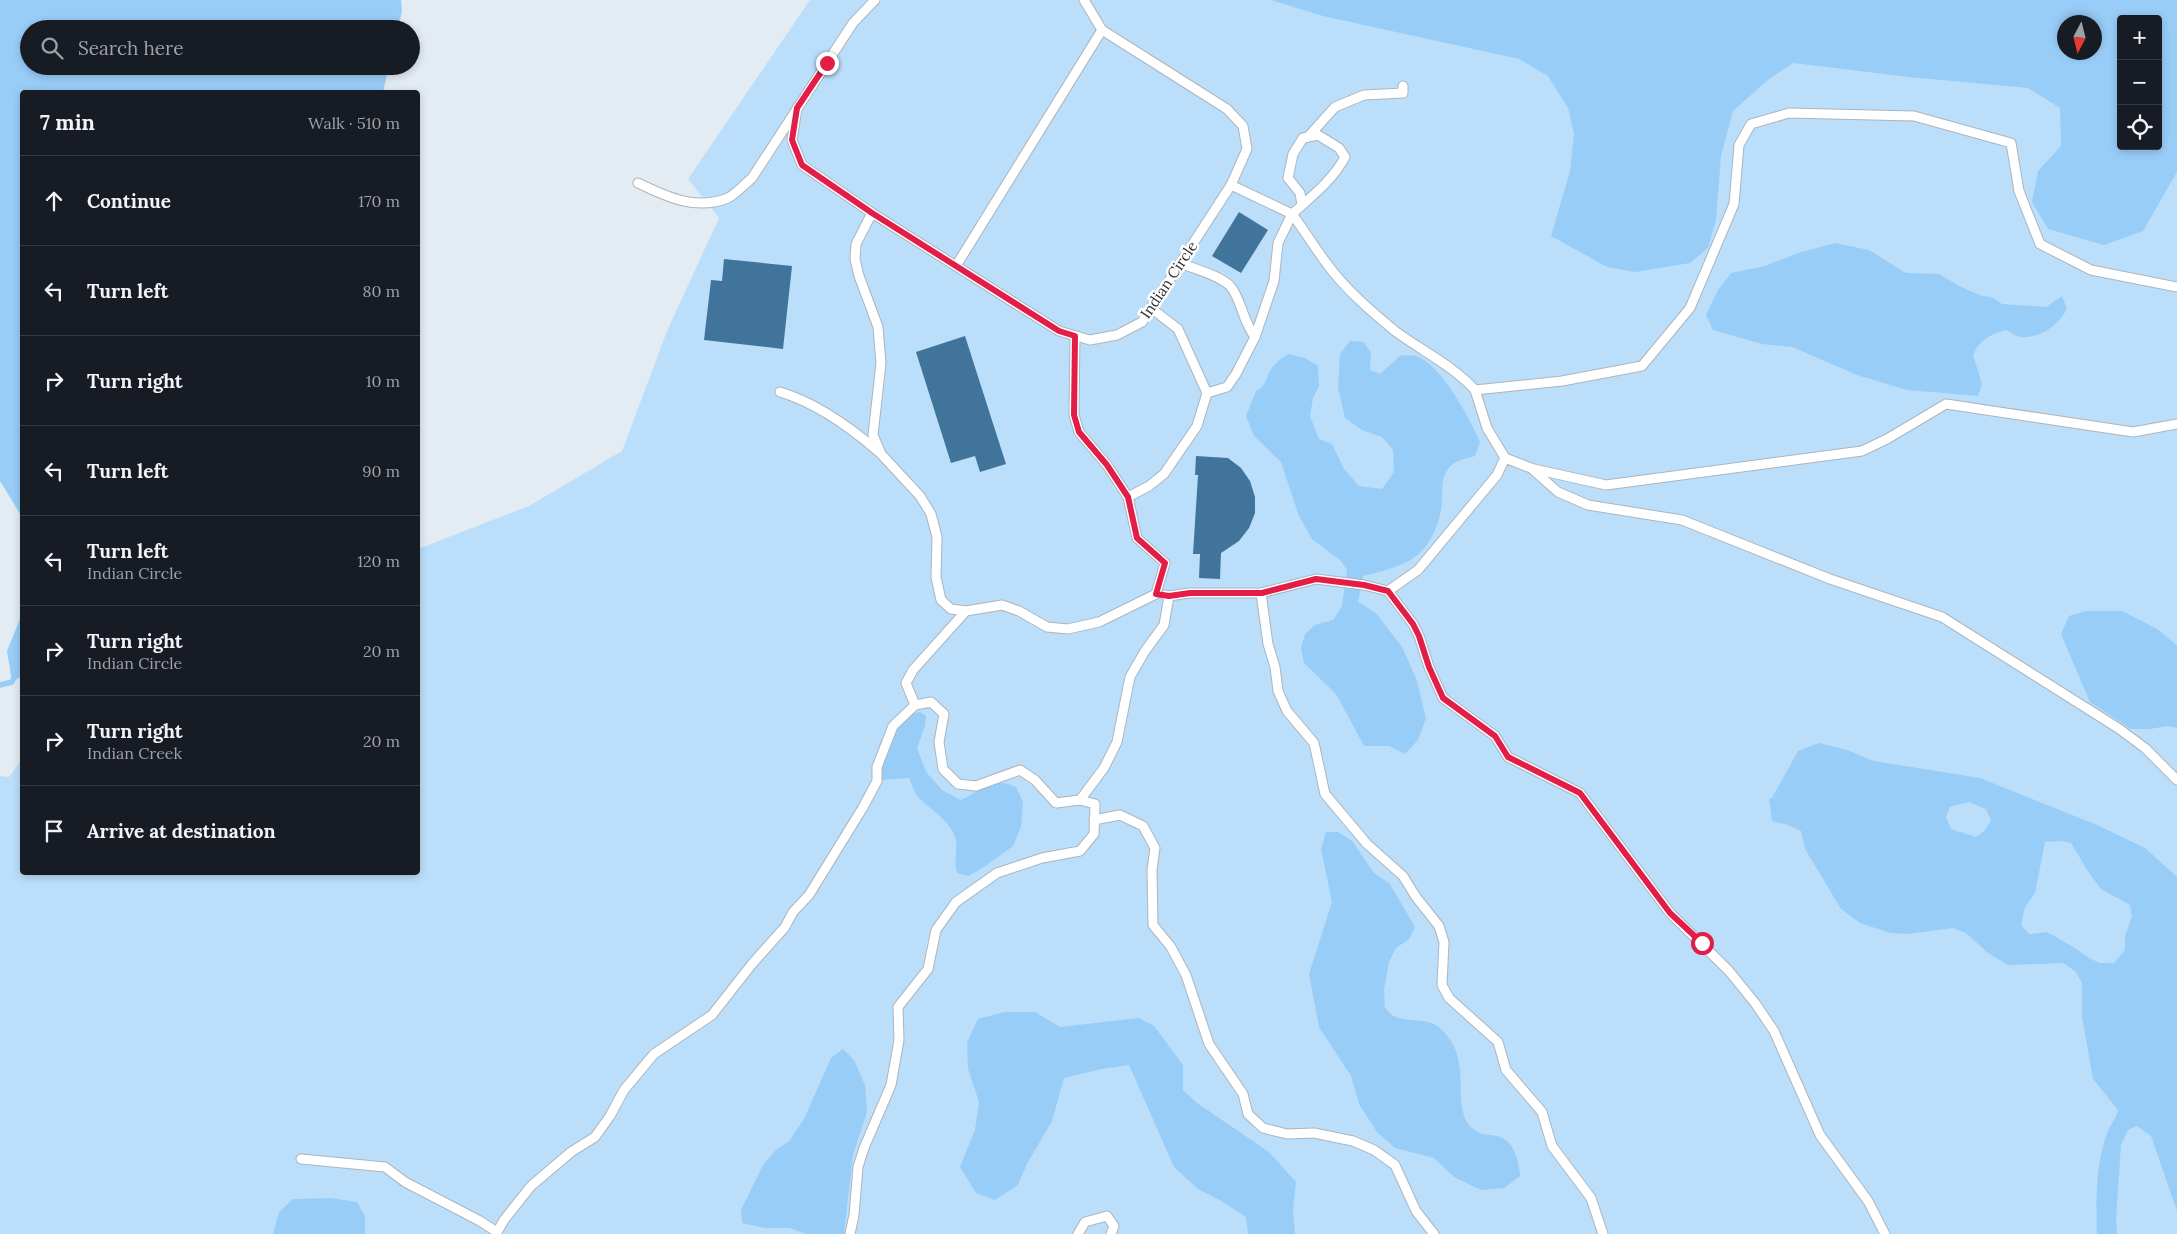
<!DOCTYPE html>
<meta charset="utf-8">
<style>
:root{--surface:#171b24;--page:#242831;--text:#f1f3f6;--muted:#9ea1a6;--line:#363941}
body{margin:0;font-family:Lora,serif;background:var(--page);color:var(--text)}
.controls{position:absolute;right:15px;top:15px;display:grid;overflow:hidden;border-radius:5px;box-shadow:0 2px 8px #0003}
.controls button{width:45px;height:45px;display:grid;place-items:center;padding:0;border:0;border-bottom:1px solid var(--line);background:var(--surface);color:var(--text);font:25px sans-serif}
.compass{position:absolute;left:2057px;top:15px;width:45px;height:45px;border-radius:50%;background:var(--surface);box-shadow:0 2px 8px #0003;rotate:187deg}
.stop{position:absolute;width:15px;height:15px;margin:-11px;border:4px solid #e11d48;border-radius:50%;background:#fff}
.stop.end{background:#e11d48;border-color:#fff;box-shadow:0 1px 5px #0008}
.list{margin:0;padding:0;list-style:none}
h2{display:flex;justify-content:space-between;align-items:center;height:65px;margin:0;padding:0 20px;font-size:21px}
h2 small{font-size:16px;font-weight:400;color:var(--muted)}
.list li{display:grid;grid-template-columns:32px 1fr auto;gap:15px;align-items:center;box-sizing:border-box;height:90px;padding:0 20px;border-top:1px solid var(--line)}
.list b{display:block;font-size:19px;white-space:nowrap}
.list p{margin:0;font-size:16px;white-space:nowrap;color:var(--muted)}
.list em{font-size:16px;font-style:normal;color:var(--muted)}
.icon{flex:none;width:28px;height:28px;fill:none;stroke:currentColor;stroke-width:2;stroke-linecap:round;stroke-linejoin:round}
.map{position:relative;flex:none;width:2177px;height:1234px;overflow:hidden}
.search{position:absolute;background:var(--surface);box-shadow:0 2px 8px #0003;left:20px;top:20px;width:400px;height:55px;display:flex;align-items:center;gap:12px;box-sizing:border-box;padding:0 18px;border-radius:28px;color:var(--muted);font-size:19px}
.panel{position:absolute;background:var(--surface);box-shadow:0 2px 8px #0003;left:20px;top:90px;width:400px;height:785px;border-radius:5px}
.map>svg:first-child{display:block}
.green{fill:#bbdefa;fill-rule:evenodd}
.water{fill:#98cdf8;fill-rule:evenodd}
.lines{fill:none;stroke-linecap:round;stroke-linejoin:round}
.stream{stroke:#98cdf8;stroke-width:5.5}
.building{fill:#41749a}
.lane-casing{stroke:#adb5bc;stroke-width:11}
.lane{stroke:#fff;stroke-width:9}
.route{stroke:#e11d48;stroke-width:6}
.labels{text-anchor:middle;stroke-width:5;stroke-linejoin:round;paint-order:stroke}
.street-label{font-size:15px;fill:#2f3335;stroke:#fff}
</style>
<div class="map">
<svg width="2177" height="1234" viewBox="0 0 2177 1234">
<rect width="100%" height="100%" fill="#e3ecf3"/>
<path class="green" d="M810,0h1367v1234h-2177v-458l9,1 13,-18v113h396v-323l111,-43 93,-55 45,-120 52,-113 -31,-39zM2121,19h37v127h-37zM2064,22h30v30h-30z"/>
<g class="water">
<path d="M0,0h401l1,11 -4,18h-369v37h360l-6,26h-361v425l-22,-36z"/>
<path d="M1271,0h906v172l-34,59 -39,14 -56,-16 -16,-27 6,-31 23,-25 -1,-38 -32,-20 -119,-11 -116,-14 -24,16 -36,32 -12,45 -5,64 -8,28 -18,15 -55,9 -28,-5 -56,-31 19,-65 4,-37 -6,-26 -20,-32 -29,-17 -196,-43zM2121,19h37v127h-37zM2064,22h30v30h-30z"/>
<path d="M1835,243l34,7 37,23 33,1 22,13 21,9 10,1 10,7 44,3 16,-11 5,13c-9,16 -27,30 -47,28 -4,-1 -10,-5 -14,-7 -15,4 -27,10 -33,25l9,29 -4,12 -71,-6 -50,-15 -65,-28 -30,-3 -49,-14 -7,-15 12,-25 13,-17 34,-7 33,-13z"/>
<path d="M1350,341l14,1 7,11 -1,17 10,4 21,-19c4,1 11,0 15,1 26,9 54,63 64,86l-5,14c-10,3 -21,4 -27,13 -9,12 -4,28 -7,41 -2,14 -11,34 -22,44 -16,13 -37,17 -56,22l-5,26 18,11 26,34 14,31 10,40 -8,22 -13,14 -16,-8h-25l-28,-52 -32,-31 -3,-15 4,-14 10,-9 18,-5 9,-14 5,-36 -6,-9 -29,-22 -13,-23 -18,-54 -27,-26 -8,-20 10,-25c11,-5 10,-15 16,-23 4,-6 11,-10 16,-14l17,4 13,8 1,20 -6,12 -3,18 9,23 13,5 12,25 15,17 23,3 12,-17 -1,-22 -11,-13 -20,-7 -17,-12 -7,-30 2,-34z"/>
<path d="M2086,611h36l37,19 18,16v82l-9,-2 -18,3h-19l-41,-27 -29,-68 8,-18z"/>
<path d="M22,614v62l-10,6 -5,-31z"/>
<path d="M920,712l6,4 -1,10 -8,22 9,24 16,18 19,10c21,-10 32,-24 55,-13l7,15 -2,25 -8,19 -29,21 -16,9 -11,-3c-4,-14 2,-24 -2,-36 -6,-17 -23,-26 -35,-38 -5,-5 -8,-14 -11,-21l-26,2 -9,-10 6,-28 32,-29z"/>
<path d="M1819,743l28,7 27,11 106,17 117,47 48,23 32,29v334l-26,-75 -14,-10 -9,4 -7,15 -5,74 1,15h-20c-1,-35 -2,-70 11,-103 3,-7 8,-13 10,-21l-25,-31 -11,-62v-34l-7,-12 -12,-8 -55,2 -20,-12 -22,-20 -13,-5 -46,6 -17,-1 -30,-10 -19,-14 -36,-60 -4,-18 -13,-6 -16,-4 -3,-22 3,-1 26,-47zM1969,802l17,7 5,12 -7,10 -8,6 -25,-8 -5,-12 4,-10zM2061,841l10,2 18,30 12,16 29,16 2,11 -7,20v14l-11,13h-14l-11,-5 -14,-10 -28,-16 -18,2 -8,-9 4,-18 10,-14 10,-51z"/>
<path d="M1326,832h12l14,9 22,32 16,11 25,43 -6,12 -13,9 -7,14 -5,27 1,19c3,3 7,8 11,9 13,5 30,1 41,9 40,30 11,79 35,102 8,8 15,6 25,8 17,4 22,25 23,40l-16,12 -23,2 -27,-13 -20,-19 -39,-10 -18,-16 -18,-28 -8,-28 -32,-49 -10,-53 23,-72 -11,-53z"/>
<path d="M1005,1012h30l25,15 79,-9 15,8 29,39v25l14,13 72,49 27,30 -3,27 2,25h-47l-2,-17 -23,-15 -25,-13 -24,-22 -45,-102 -27,4 -38,9 -12,43 -25,43 -9,21 -23,15 -19,-7 -16,-26 15,-37 4,-28 -11,-33 -1,-27 11,-23z"/>
<path d="M843,1049l11,11 11,25 2,27 -14,43 -9,79h-37l-18,-6h-24l-23,-5 -1,-13 22,-45 13,-15 13,-9 15,-22 27,-61z"/>
<path d="M331,1198l26,4 8,14v18h-92l6,-22 14,-13z"/>
</g>
<g class="lines">
<path class="stream" d="M0,685l12,-3 2,-5"/>
</g>
<g class="building">
<path d="M1239,212l29,18 -27,43 -29,-17z"/>
<path d="M724,259l68,7 -9,83 -79,-9 7,-60 11,1z"/>
<path d="M965,336l41,128 -26,8 -5,-16 -24,7 -35,-111z"/>
<path d="M1196,456l32,2 13,10 9,13 5,16v16l-6,15 -10,13 -18,12 -1,26 -21,-1 1,-24h-7l5,-79h-3z"/>
</g>
<g class="lines">
<g class="lane-casing">
<g id="lane">
<path d="M797,108l-5,32 10,25 70,48 187,118 31,9 27,-5 25,-13 89,-137 16,-36 -4,-23 -16,-17 -125,-79 -18,-30"/>
<path d="M1308,137l27,-30 29,-12 39,-2v-7"/>
<path d="M638,183c29,14 58,28 90,15 8,-4 17,-14 24,-20l101,-155 22,-23"/>
<path d="M1231,185l61,29 -14,29 -4,38 -19,56"/>
<path d="M1302,205l-2,-12 -12,-15 5,-24 10,-16 15,-3 21,13 6,9c-12,23 -34,40 -53,57 12,16 23,34 35,50 19,26 44,47 68,67 27,20 57,34 80,59"/>
<path d="M872,213l-16,31 -1,15 4,17 19,51 3,36 -8,72 8,19 39,42 11,18 6,23 -1,40 5,23 10,9 15,2 36,-6 17,6 28,16 21,2 31,-7 57,-28 9,-31 -28,-25 -9,-41 -21,-32 -28,-33 -5,-17 1,-79"/>
<path d="M1180,263c14,6 42,13 51,24 10,12 12,35 24,50l-19,37 -9,13 -20,6"/>
<path d="M956,266l146,-236"/>
<path d="M780,392c37,11 70,35 99,60"/>
<path d="M1505,458l-18,-30 -12,-38 87,-9 80,-15 48,-58 44,-104 5,-59 12,-21 38,-11 125,3 97,27 8,48 21,53 51,26 86,17"/>
<path d="M1534,469l72,16 256,-34 25,-12 59,-35 187,28 44,-8"/>
<path d="M1128,497l21,-11 15,-12 33,-48 10,-33 -29,-64 -27,-21"/>
<path d="M1261,593l55,-14 48,6 24,6"/>
<path d="M1169,596l20,-3h72l7,51 7,23 3,24 9,20 27,32 11,51 42,50 36,32 13,21 23,29 5,16 -2,43 7,13 49,44 8,28 36,42 10,34 39,52 12,36"/>
<path d="M915,705l-9,-22 7,-13 53,-59"/>
<path d="M1080,800l24,-32 13,-26 13,-65 15,-26 19,-26 5,-29 -4,-1"/>
<path d="M1094,820l26,-5 23,11 12,22 -3,22 1,55 18,22 15,28 23,69 34,50 5,20 15,14 24,6 27,-1 39,8 21,9 21,15 21,46 18,23"/>
<path d="M301,1159l84,8 20,15 75,39 17,11"/>
<path d="M496,1234l8,-14 27,-34 40,-34 24,-15 15,-21 14,-26 30,-36 58,-39 40,-51 33,-37 8,-15 16,-17 53,-86 15,-28v-14l16,-41 22,-21 16,-3 13,12 -5,28 4,27 15,15 18,2 44,-16 15,10 21,23 24,-3 15,4 -1,30 -14,17 -38,7 -45,15 -41,29 -20,28 -8,39 -30,38 1,33 -8,45 -27,63 -6,19 -4,48 -4,19"/>
<path d="M1078,1234l7,-12 22,-6 7,10 -3,8"/>
<path d="M1885,1234l-17,-33 -48,-66 -46,-104 -19,-28 -26,-32 -59,-58 -90,-120 -72,-36 -13,-21 -52,-38 -14,-31 -10,-31 -6,-12 -25,-33 30,-21 79,-95 8,-17 26,10 27,24 30,13 94,15 148,59 112,38 176,111 27,20 32,32"/>
</g>
</g>
<use href="#lane" class="lane"/>
</g>
<g class="lines">
<path class="route" d="M827,63l-30,45 -5,32 10,25 70,48 187,118 16,5 -1,79 5,17 28,33 21,32 9,41 28,25 -9,31 13,2 21,-3h72l54,-14 48,6 24,6 25,33 6,12 10,31 14,31 52,38 13,21 72,36 90,120 32,30"/>
</g>
<g class="labels">
<g class="street-label">
<text transform="translate(1169 280) rotate(-56)" y="5">Indian Circle</text>
</g>
</g>
</svg>
<div class="controls">
<button>+</button>
<button>−</button>
<button><svg class="icon" aria-label="locate" viewBox="0 0 24 24"><circle cx="12" cy="12" r="6"/><path d="M12 2v4M12 18v4M2 12h4M18 12h4"/></svg></button>
</div>
<svg class="compass" viewBox="-18 -18 36 36"><path d="M0-13l5 13h-10z" fill="#e53935"/><path d="M0 13l5-13h-10z" fill="#9ea1a6"/></svg>
<div class="stop" style="left:1702px;top:943px"></div>
<div class="stop end" style="left:827px;top:63px"></div>
<div class="search"><svg class="icon" aria-label="search" viewBox="0 0 24 24"><circle cx="10" cy="10" r="6"/><path d="M15 15l6 6"/></svg>Search here</div>
<section class="panel">
<h2>7 min<small>Walk · 510 m</small></h2>
<ul class="list">
<li><svg class="icon" aria-label="ahead" viewBox="0 0 24 24"><path d="M12 20V5M6 11l6-6 6 6"/></svg><div><b>Continue</b></div><em>170 m</em></li>
<li><svg class="icon" aria-label="left" viewBox="0 0 24 24"><path d="M17 20v-9H6M10 6l-5 5 5 5"/></svg><div><b>Turn left</b></div><em>80 m</em></li>
<li><svg class="icon" aria-label="right" viewBox="0 0 24 24"><path d="M7 20v-9h11M14 6l5 5-5 5"/></svg><div><b>Turn right</b></div><em>10 m</em></li>
<li><svg class="icon" aria-label="left" viewBox="0 0 24 24"><path d="M17 20v-9H6M10 6l-5 5 5 5"/></svg><div><b>Turn left</b></div><em>90 m</em></li>
<li><svg class="icon" aria-label="left" viewBox="0 0 24 24"><path d="M17 20v-9H6M10 6l-5 5 5 5"/></svg><div><b>Turn left</b><p>Indian Circle</p></div><em>120 m</em></li>
<li><svg class="icon" aria-label="right" viewBox="0 0 24 24"><path d="M7 20v-9h11M14 6l5 5-5 5"/></svg><div><b>Turn right</b><p>Indian Circle</p></div><em>20 m</em></li>
<li><svg class="icon" aria-label="right" viewBox="0 0 24 24"><path d="M7 20v-9h11M14 6l5 5-5 5"/></svg><div><b>Turn right</b><p>Indian Creek</p></div><em>20 m</em></li>
<li><svg class="icon" aria-label="arrive" viewBox="0 0 24 24"><path d="M6 21V4h12l-3 4 3 4H6"/></svg><div><b>Arrive at destination</b></div></li>
</ul>
</section>
</div>
